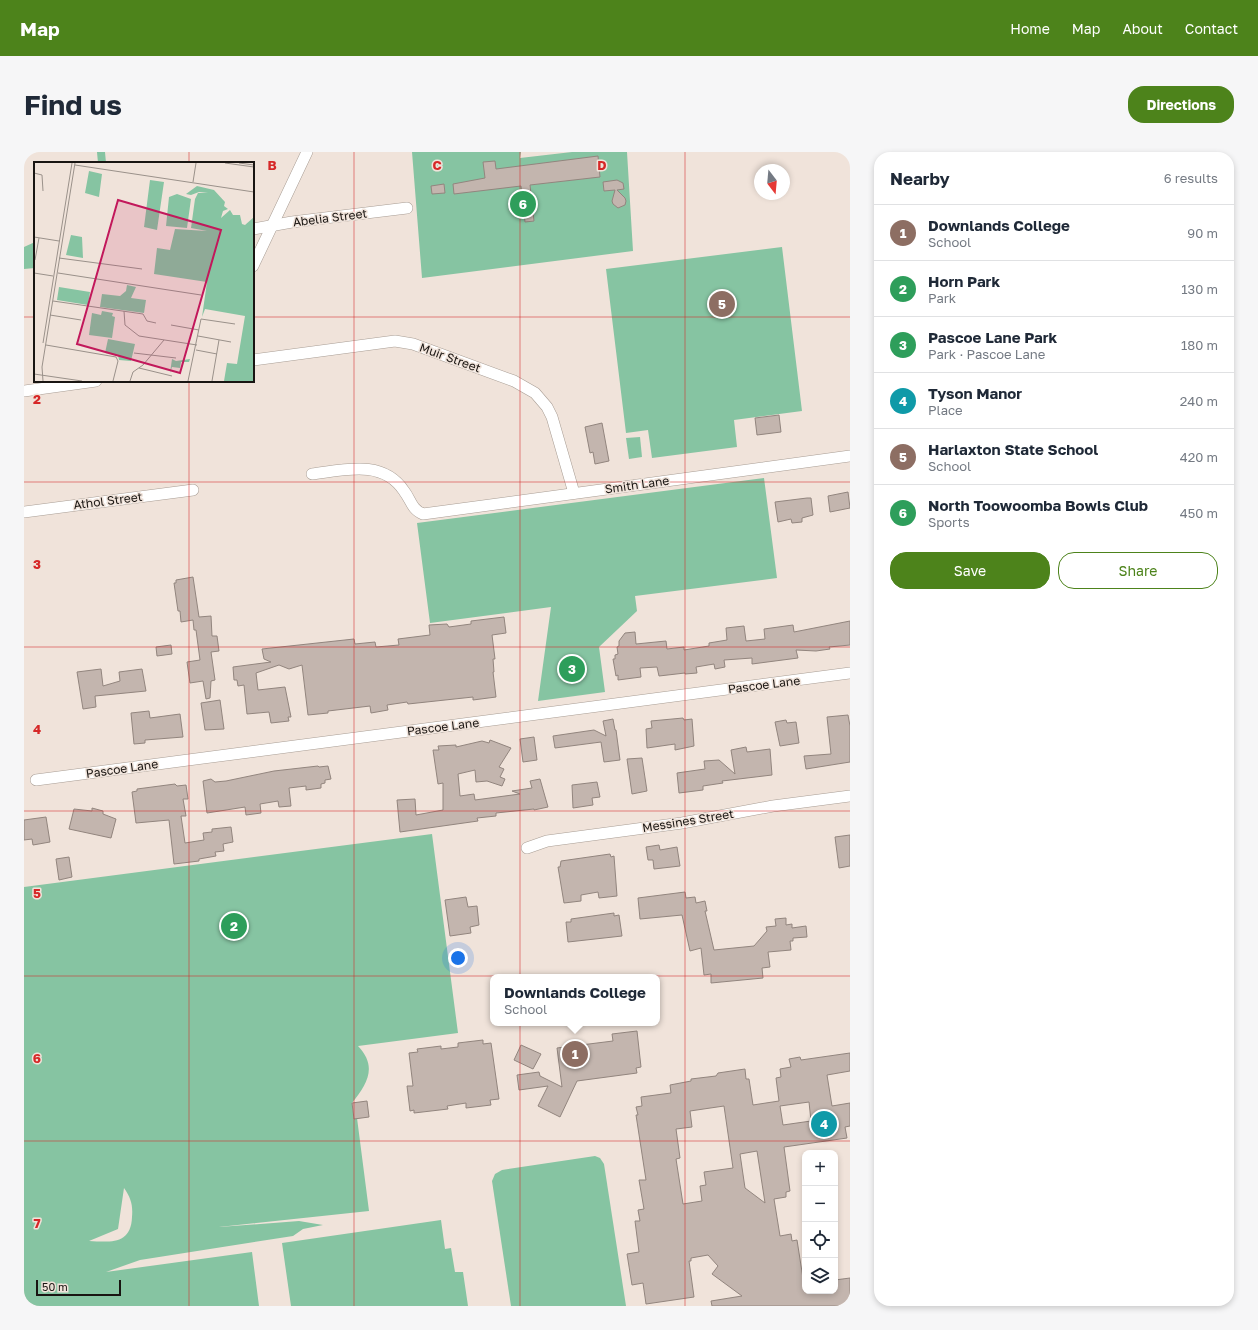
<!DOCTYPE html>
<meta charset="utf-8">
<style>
:root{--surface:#fff;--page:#f6f6f7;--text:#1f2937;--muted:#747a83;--line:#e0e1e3;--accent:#4d831b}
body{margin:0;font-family:"Golos Text",sans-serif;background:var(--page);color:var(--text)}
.controls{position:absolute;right:12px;bottom:12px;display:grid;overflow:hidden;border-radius:8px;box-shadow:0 2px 6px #0003}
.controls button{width:36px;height:36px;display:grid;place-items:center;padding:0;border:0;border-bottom:1px solid var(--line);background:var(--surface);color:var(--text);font:20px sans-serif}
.compass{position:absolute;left:730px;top:12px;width:36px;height:36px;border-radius:50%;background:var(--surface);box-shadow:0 2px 6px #0003;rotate:164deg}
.scale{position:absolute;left:12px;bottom:10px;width:85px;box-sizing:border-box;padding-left:4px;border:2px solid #191512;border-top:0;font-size:11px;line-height:14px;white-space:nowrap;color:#191512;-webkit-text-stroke:3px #f0e3da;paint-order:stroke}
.you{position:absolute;left:434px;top:806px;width:14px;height:14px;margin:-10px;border:3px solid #fff;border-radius:50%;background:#1a73e8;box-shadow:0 0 0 6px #1a73e833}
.badge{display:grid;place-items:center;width:26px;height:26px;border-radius:50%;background:var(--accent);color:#fff;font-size:13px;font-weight:700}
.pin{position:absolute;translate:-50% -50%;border:2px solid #fff;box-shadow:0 1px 4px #0006}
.popup{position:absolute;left:466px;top:822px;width:170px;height:52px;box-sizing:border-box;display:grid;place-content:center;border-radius:8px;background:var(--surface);filter:drop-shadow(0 1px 3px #0005);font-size:13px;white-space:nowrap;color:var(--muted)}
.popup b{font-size:15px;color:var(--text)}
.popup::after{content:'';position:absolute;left:50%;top:100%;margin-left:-8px;border:8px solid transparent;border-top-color:var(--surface)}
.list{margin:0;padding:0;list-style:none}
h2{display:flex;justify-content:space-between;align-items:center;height:52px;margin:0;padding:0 16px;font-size:17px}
h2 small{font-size:13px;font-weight:400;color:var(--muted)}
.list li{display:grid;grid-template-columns:26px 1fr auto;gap:12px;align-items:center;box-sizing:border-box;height:56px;padding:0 16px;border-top:1px solid var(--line)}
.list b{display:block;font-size:15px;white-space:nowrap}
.list p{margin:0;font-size:13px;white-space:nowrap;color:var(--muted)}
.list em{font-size:13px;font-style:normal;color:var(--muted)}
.actions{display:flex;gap:8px;padding:12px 16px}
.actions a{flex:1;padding:9px 0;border:1px solid var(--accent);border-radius:16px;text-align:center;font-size:14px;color:var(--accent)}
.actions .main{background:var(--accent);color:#fff}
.icon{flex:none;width:22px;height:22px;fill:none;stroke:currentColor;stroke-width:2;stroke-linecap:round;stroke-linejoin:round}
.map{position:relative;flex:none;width:826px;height:1154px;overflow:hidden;border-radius:16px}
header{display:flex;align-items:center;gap:24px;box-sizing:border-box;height:56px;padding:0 20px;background:var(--accent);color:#fff}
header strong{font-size:19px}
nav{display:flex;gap:22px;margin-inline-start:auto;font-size:14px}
.intro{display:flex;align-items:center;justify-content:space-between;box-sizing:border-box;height:96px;padding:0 24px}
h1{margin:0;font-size:28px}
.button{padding:10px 18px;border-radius:16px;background:var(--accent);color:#fff;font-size:14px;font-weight:700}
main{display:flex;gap:24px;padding:0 24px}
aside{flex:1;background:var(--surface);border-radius:16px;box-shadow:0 2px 6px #0003}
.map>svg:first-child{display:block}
.green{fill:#86c4a2;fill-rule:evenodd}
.building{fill:#c3b5ae;stroke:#92857e;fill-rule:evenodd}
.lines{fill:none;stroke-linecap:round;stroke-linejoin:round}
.street-casing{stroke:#a89d94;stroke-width:12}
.street{stroke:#fff;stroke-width:11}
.grid{fill:none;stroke:#d62828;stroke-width:1;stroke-opacity:0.55}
.labels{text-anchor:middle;stroke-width:3;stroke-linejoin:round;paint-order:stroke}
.street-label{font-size:12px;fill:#191512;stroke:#f0e3da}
.inset-road{fill:none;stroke:#9a918a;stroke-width:1}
.view{fill:#c2185b;fill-opacity:0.15;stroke:#c2185b;stroke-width:2}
.inset-edge{fill:none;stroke:#191512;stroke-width:2}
.grid-label{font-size:13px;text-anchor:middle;font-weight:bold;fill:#d62828;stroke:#f0e3da;stroke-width:3;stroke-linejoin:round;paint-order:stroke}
</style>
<header>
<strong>Map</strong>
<nav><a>Home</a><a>Map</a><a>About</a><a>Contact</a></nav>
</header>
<div class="intro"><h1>Find us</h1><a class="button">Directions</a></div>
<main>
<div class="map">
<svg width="826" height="1154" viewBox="0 0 826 1154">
<rect width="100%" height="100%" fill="#f0e3da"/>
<g class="green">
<path d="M73,0h8l1,11h-8z"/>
<path d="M388,0h109l-1,6 52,-6h55l6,99 -211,27z"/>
<path d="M11,90v26l-11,1v-22z"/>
<path d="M758,95l20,164 -68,9 3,27 -85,11 -4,-28 -22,3 -20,-164z"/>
<path d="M616,285l2,20 -13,2 -3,-21z"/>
<path d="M740,326l13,100 -142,18 2,15 -38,36 6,45 -67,9 13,-94 -121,16 -13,-100z"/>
<path d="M408,682l26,199 -100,13c20,21 9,38 -6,57l2,16 3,-1 12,93 -150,16 80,-6 24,4 -20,4 -10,7 -153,24 -34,12 146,-20 7,54h-235v-419zM100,1036c7,10 9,17 8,29 -1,28 -22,25 -43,24l29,-12z"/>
<path d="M571,1004l5,2 4,6 22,142h-115l-19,-125 3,-7 7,-4z"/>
<path d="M417,1068l4,29 6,-1 4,24h8l5,34h-177l-9,-63z"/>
</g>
<g class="building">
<path d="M574,4l2,21 -70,8 4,36 -9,1 -4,-36 -67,8 -1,-10 32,-6 -2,-16 12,-1 1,8z"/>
<path d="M593,28l6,3 1,6 -7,1 8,8 1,3 -1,4 -7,3 -5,-4 -1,-3 3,-11 -11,1 -1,-9z"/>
<path d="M420,32l1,9 -13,1 -1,-8z"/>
<path d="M755,263l2,17 -24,3 -2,-17z"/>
<path d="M578,271l7,38 -14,3 -2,-12 -3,1 -5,-26z"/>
<path d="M824,340l2,16 -20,4 -2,-16z"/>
<path d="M783,346h4l2,17 -11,3v4l-10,1 -1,-4 -13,3 -3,-20z"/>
<path d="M169,425l6,40 12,-1 1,20h5l2,15 -8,1 4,28 -4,1 -1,17 -4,1 -3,-18 -13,2 -3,-21 13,-2 -4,-30h-2l-1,-10 -12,2 -1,-11h-2l-4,-28h2v-3z"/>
<path d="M480,465l2,16 -14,2 3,24h-2l1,13h-1l3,25 -23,3v-3l-65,7 -1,-2 -20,3 1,5 -17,3 -1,-7 -42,5v2l-20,2 -6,-50 -13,4 -10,-4 -23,8 2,17 27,-3 6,30h-3l1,4 -18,2 -2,-11 -22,2 -3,-29 -6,1 -1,-6h-3l-1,-13 38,-5 -7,-3 -2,-10 92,-10 1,5 20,-2 1,5 23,-2 -1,-6 32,-4 -1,-10 18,-1 2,3 22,-3v-3z"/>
<path d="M826,469v24l-21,2 1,2 -14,2 -20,-1 2,8 -46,6v-6l-28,2 1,7 -10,2 -1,-5 -18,3 1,6 -12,1v-1l-26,3 -2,-9 -17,1 1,9 -23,3v-5l-2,1 -3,-17h2v-4l3,-1 -1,-7 2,-1v-5l6,-8 10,-1 1,12 30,-3 1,8 17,-2v3l25,-4v-3l18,-3 -1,-12 18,-2 2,15 19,-2 -1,-10 29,-4 1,7z"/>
<path d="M147,493l1,9 -15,2 -1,-9z"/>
<path d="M77,517l2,17 17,-5 -1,-9 23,-3 4,22 -51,5 1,11 -13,2 -6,-37z"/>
<path d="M196,548l4,29 -19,1 -4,-27z"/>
<path d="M125,559l1,7 30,-4 3,23 -38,3v3l-11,1 -3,-31z"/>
<path d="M824,563l2,11v36l-44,7 -2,-13 27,-2 -4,-37z"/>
<path d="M659,566l1,2 8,-1 2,27 -19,4v-6l-28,4 -1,-19 6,-1 -1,-7z"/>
<path d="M589,567l2,11h1l4,30 -16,2 -3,-20 -46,6 -2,-12 41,-6 12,6 -3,-15z"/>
<path d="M762,568l1,3 9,-1 3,21 -19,3 -5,-24z"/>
<path d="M510,585l3,23 -14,2 -3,-23z"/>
<path d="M466,588l21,8 -12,19 5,2 -4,8 5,2 -3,7 -15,-5 -11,1 -1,-12 -17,4 2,22 14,-2 1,6 45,-6 -8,-3 20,-3 -2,-7 10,-2 8,28 -14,3v-1l-38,4v3l-19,2 1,3 -78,11 -3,-32 18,-1 1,16 27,-5v-27l-5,1 -5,-34h6l-1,-4 18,-1v2l26,-6 7,2z"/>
<path d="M722,595l1,5 23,-3 2,26 -50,6 1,2 -20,3v4l-24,3 -2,-20 28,-4 -1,-8 15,-1 16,14 -4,-24z"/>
<path d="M618,606l5,33 -15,3 -5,-35z"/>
<path d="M294,614l1,1 9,-1 3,13 -6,1v3l-4,1v4l-15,2v-4l-17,2 2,18 -12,1 -1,-6 -18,3 1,9 -15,2 -1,-8 -38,6 -4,-32 8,-2 4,3 11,-1 48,-10z"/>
<path d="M573,630l3,15 -8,1 1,7 -20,3 -1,-23z"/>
<path d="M151,632l2,2 9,-1 2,14h-5l3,17h-5l4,27 19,-3 -1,-7 9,-1v-3l19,-2 2,15 -10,2 1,7 -9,1 1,4 -17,3v2l-25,3 -5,-44 -33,3 -4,-31 5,-1v-2z"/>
<path d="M68,656l11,3v3l13,5 -5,19 -42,-9 5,-20 18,2z"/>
<path d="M22,665l4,25 -17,3 -1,-6 -8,1v-20z"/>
<path d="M826,683v31l-11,2 -4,-31z"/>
<path d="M635,693l1,5 17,-3 3,19 -26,3 -1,-9h-5l-2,-13z"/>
<path d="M586,702l1,3 3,-1 3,40 -18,2 -1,-6 -17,3v6l-17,2 -6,-36h2l1,-6z"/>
<path d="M45,705l3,20 -13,3 -3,-21z"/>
<path d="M661,740l1,6 9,-1 1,6 9,-2 2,10h-2l9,39 40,-4 13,-15 -1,-4 10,-1 -1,-7 11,-1v7l6,-1v4l14,-2 1,11 -14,1v3h-3l1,9 -23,2 2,15 -8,1 1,10 -52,5v-9l-7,1 -3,-27 -11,3 -8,-36 -42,4 -2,-21z"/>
<path d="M442,745l2,10 9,-1 2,19 -9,2 1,6 -21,3 -5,-36z"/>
<path d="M590,761v3l5,-1 3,21 -54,6 -2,-20h5v-3z"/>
<path d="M613,879l4,36 -5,1 1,5 -60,8 -17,36 -22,-11 10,-20 -29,4 -2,-15 22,-3 1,4 22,11 -5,-39 56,-7 -1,-7z"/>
<path d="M459,888v4l8,-1 8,56 -9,1 1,5 -25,3v-5l-19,3 1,3 -34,4v-3l-4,1 -3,-25h6l-4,-33 9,-1 -1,-3 24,-3v3l17,-2v-4z"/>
<path d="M497,893l20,9 -8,15 -19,-9z"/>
<path d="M826,901v18l-23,4 5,31 18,-3v23l-5,1 2,11 -63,9 6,44 -4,1v5l-12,2 6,37 11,-2 1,7 5,-1 8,51h30v-11l15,-2v28h-138l-1,-5 31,-5 -30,-22 6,-8 -10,-11 -17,3v3h-2l5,36 -48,7 -3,-21 -11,2 -5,-31 12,-2 -4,-31h5l-2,-11 6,-1 -5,-29h7l-10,-65h2l-2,-8 6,-1 -1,-9 30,-4 -1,-8 21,-4v-2l25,-3 2,-3 27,-4 1,10h3l4,26 26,-4 -3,-23 5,-1 -1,-8 11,-2 -2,-8 11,-2 1,3zM785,950l2,19 -28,4 -3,-19zM700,954l9,62 -29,4 2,13 -6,1 2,15 -19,3 -7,-45 4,-1 -4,-29 16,-2 -2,-16zM733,999l8,52 -20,-15 -5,-34z"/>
<path d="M343,949l2,16 -15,2 -2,-16z"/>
</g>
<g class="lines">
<g class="street-casing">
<g id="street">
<path d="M229,77l39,-7 115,-14"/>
<path d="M229,114l54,-114"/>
<path d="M229,208l142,-19 18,3 101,37 21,12 12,14 5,10 22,76"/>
<path d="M0,239l72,-10"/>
<path d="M288,322c32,-4 71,-15 92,17 7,9 8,19 19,23l427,-58"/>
<path d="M0,360l169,-22"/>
<path d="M12,628l814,-107"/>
<path d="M503,696l20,-7 135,-18 91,-17 77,-10"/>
</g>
</g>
<use href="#street" class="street"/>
</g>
<path class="grid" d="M165,0v11M330,0v1154M496,0v1154M661,0v1154M0,165h11M229,165h597M165,229v925M0,330h826M0,495h826M0,659h826M0,824h826M0,989h826"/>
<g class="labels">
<g class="street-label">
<text transform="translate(306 66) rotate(-7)" y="4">Abelia Street</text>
<text transform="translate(426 206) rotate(20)" y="4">Muir Street</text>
<text transform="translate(613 333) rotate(-8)" y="4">Smith Lane</text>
<text transform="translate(84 349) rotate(-7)" y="4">Athol Street</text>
<text transform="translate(740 533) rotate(-7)" y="4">Pascoe Lane</text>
<text transform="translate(419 575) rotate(-7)" y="4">Pascoe Lane</text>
<text transform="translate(98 617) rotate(-8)" y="4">Pascoe Lane</text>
<text transform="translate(664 669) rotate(-9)" y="4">Messines Street</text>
</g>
</g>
<g transform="translate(10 10)">
<rect width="220" height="220" fill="#f0e3da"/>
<path d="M55,9l13,3 -3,23 -14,-4zM116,18l14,2 -7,48 -13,-3zM163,24l17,4 11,12 -1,4 4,3 -5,2 -2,7 9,-8 3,5h7l2,9 3,1 9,-8v164h-30l3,-18 10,1 8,-48 -40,-7 -3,8 5,-35 -53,-8 3,-26 13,2 5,-21 32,2 -16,-3 4,-29 3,-6h10l-9,-1 -8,3 -5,-1zM143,32l14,5 -4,29 -21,-2 3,-29zM37,73l11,2 1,21 -17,-3zM93,123l9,2 -5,11 15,2 -2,13 -44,-6 2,-13 18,2 6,-5zM25,125l31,5 -2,13 -31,-5zM68,149l11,2 -1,3 3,1 -3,21 -23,-3 3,-22 9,2zM74,177l27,5 -4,17 -12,-1 -1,-5 -13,-2zM138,197l4,2 14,-2 -1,3h-8l-1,6 -8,-1 -2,6z" fill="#86c4a2"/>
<path class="inset-road" d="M191,1l29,4M205,1l15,2M41,3l179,27M0,11l8,2 1,16M159,20l3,-19M0,75l25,4M25,96l83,11M1,98l4,-22M0,111l19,3M24,111l143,22M19,139l90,13 4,7 9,2M90,149l1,14 14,11 58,9M16,153l31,5M137,163l28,5M164,174l33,6M9,181l29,-180M12,183l70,12 2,4 -5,20M162,188l21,4M100,191l42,5M105,206l33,8M0,212l48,7M9,219l-1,-14 33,-204M96,219l3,-9 10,-7 21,-25M154,219l13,-62 34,5M178,219l7,-41"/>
<path class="view" d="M84,38l103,30 -41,143 -103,-29z"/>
<rect width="220" height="220" class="inset-edge"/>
</g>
<g class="grid-label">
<text x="248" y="18">B</text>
<text x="413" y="18">C</text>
<text x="578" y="18">D</text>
<text x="13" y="252">2</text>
<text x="13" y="417">3</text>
<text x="13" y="582">4</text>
<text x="13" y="746">5</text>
<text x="13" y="911">6</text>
<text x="13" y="1076">7</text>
</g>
</svg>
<div class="controls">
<button>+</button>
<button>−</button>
<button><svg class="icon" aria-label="locate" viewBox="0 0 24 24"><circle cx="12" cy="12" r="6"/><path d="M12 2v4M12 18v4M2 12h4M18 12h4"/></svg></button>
<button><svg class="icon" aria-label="layers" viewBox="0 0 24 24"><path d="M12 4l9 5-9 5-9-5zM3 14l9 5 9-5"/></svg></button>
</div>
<svg class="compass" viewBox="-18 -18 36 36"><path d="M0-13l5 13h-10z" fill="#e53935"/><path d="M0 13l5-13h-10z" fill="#747a83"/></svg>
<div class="scale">50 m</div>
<div class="you"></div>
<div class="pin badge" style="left:551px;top:902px;background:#8d6e63">1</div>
<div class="popup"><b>Downlands College</b>School</div>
<div class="pin badge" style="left:210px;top:774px;background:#2e9e5b">2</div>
<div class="pin badge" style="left:548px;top:517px;background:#2e9e5b">3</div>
<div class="pin badge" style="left:800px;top:972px;background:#0f9aa8">4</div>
<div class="pin badge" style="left:698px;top:152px;background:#8d6e63">5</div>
<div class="pin badge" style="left:499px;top:52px;background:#2e9e5b">6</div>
</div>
<aside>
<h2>Nearby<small>6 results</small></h2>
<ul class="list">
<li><span class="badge" style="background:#8d6e63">1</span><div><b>Downlands College</b><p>School</p></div><em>90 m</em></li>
<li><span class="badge" style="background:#2e9e5b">2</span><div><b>Horn Park</b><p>Park</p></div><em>130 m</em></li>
<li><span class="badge" style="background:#2e9e5b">3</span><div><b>Pascoe Lane Park</b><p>Park · Pascoe Lane</p></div><em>180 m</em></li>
<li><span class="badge" style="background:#0f9aa8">4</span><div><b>Tyson Manor</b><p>Place</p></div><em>240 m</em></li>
<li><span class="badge" style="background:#8d6e63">5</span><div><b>Harlaxton State School</b><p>School</p></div><em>420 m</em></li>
<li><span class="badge" style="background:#2e9e5b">6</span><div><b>North Toowoomba Bowls Club</b><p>Sports</p></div><em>450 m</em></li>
</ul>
<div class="actions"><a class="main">Save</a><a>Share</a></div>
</aside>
</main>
